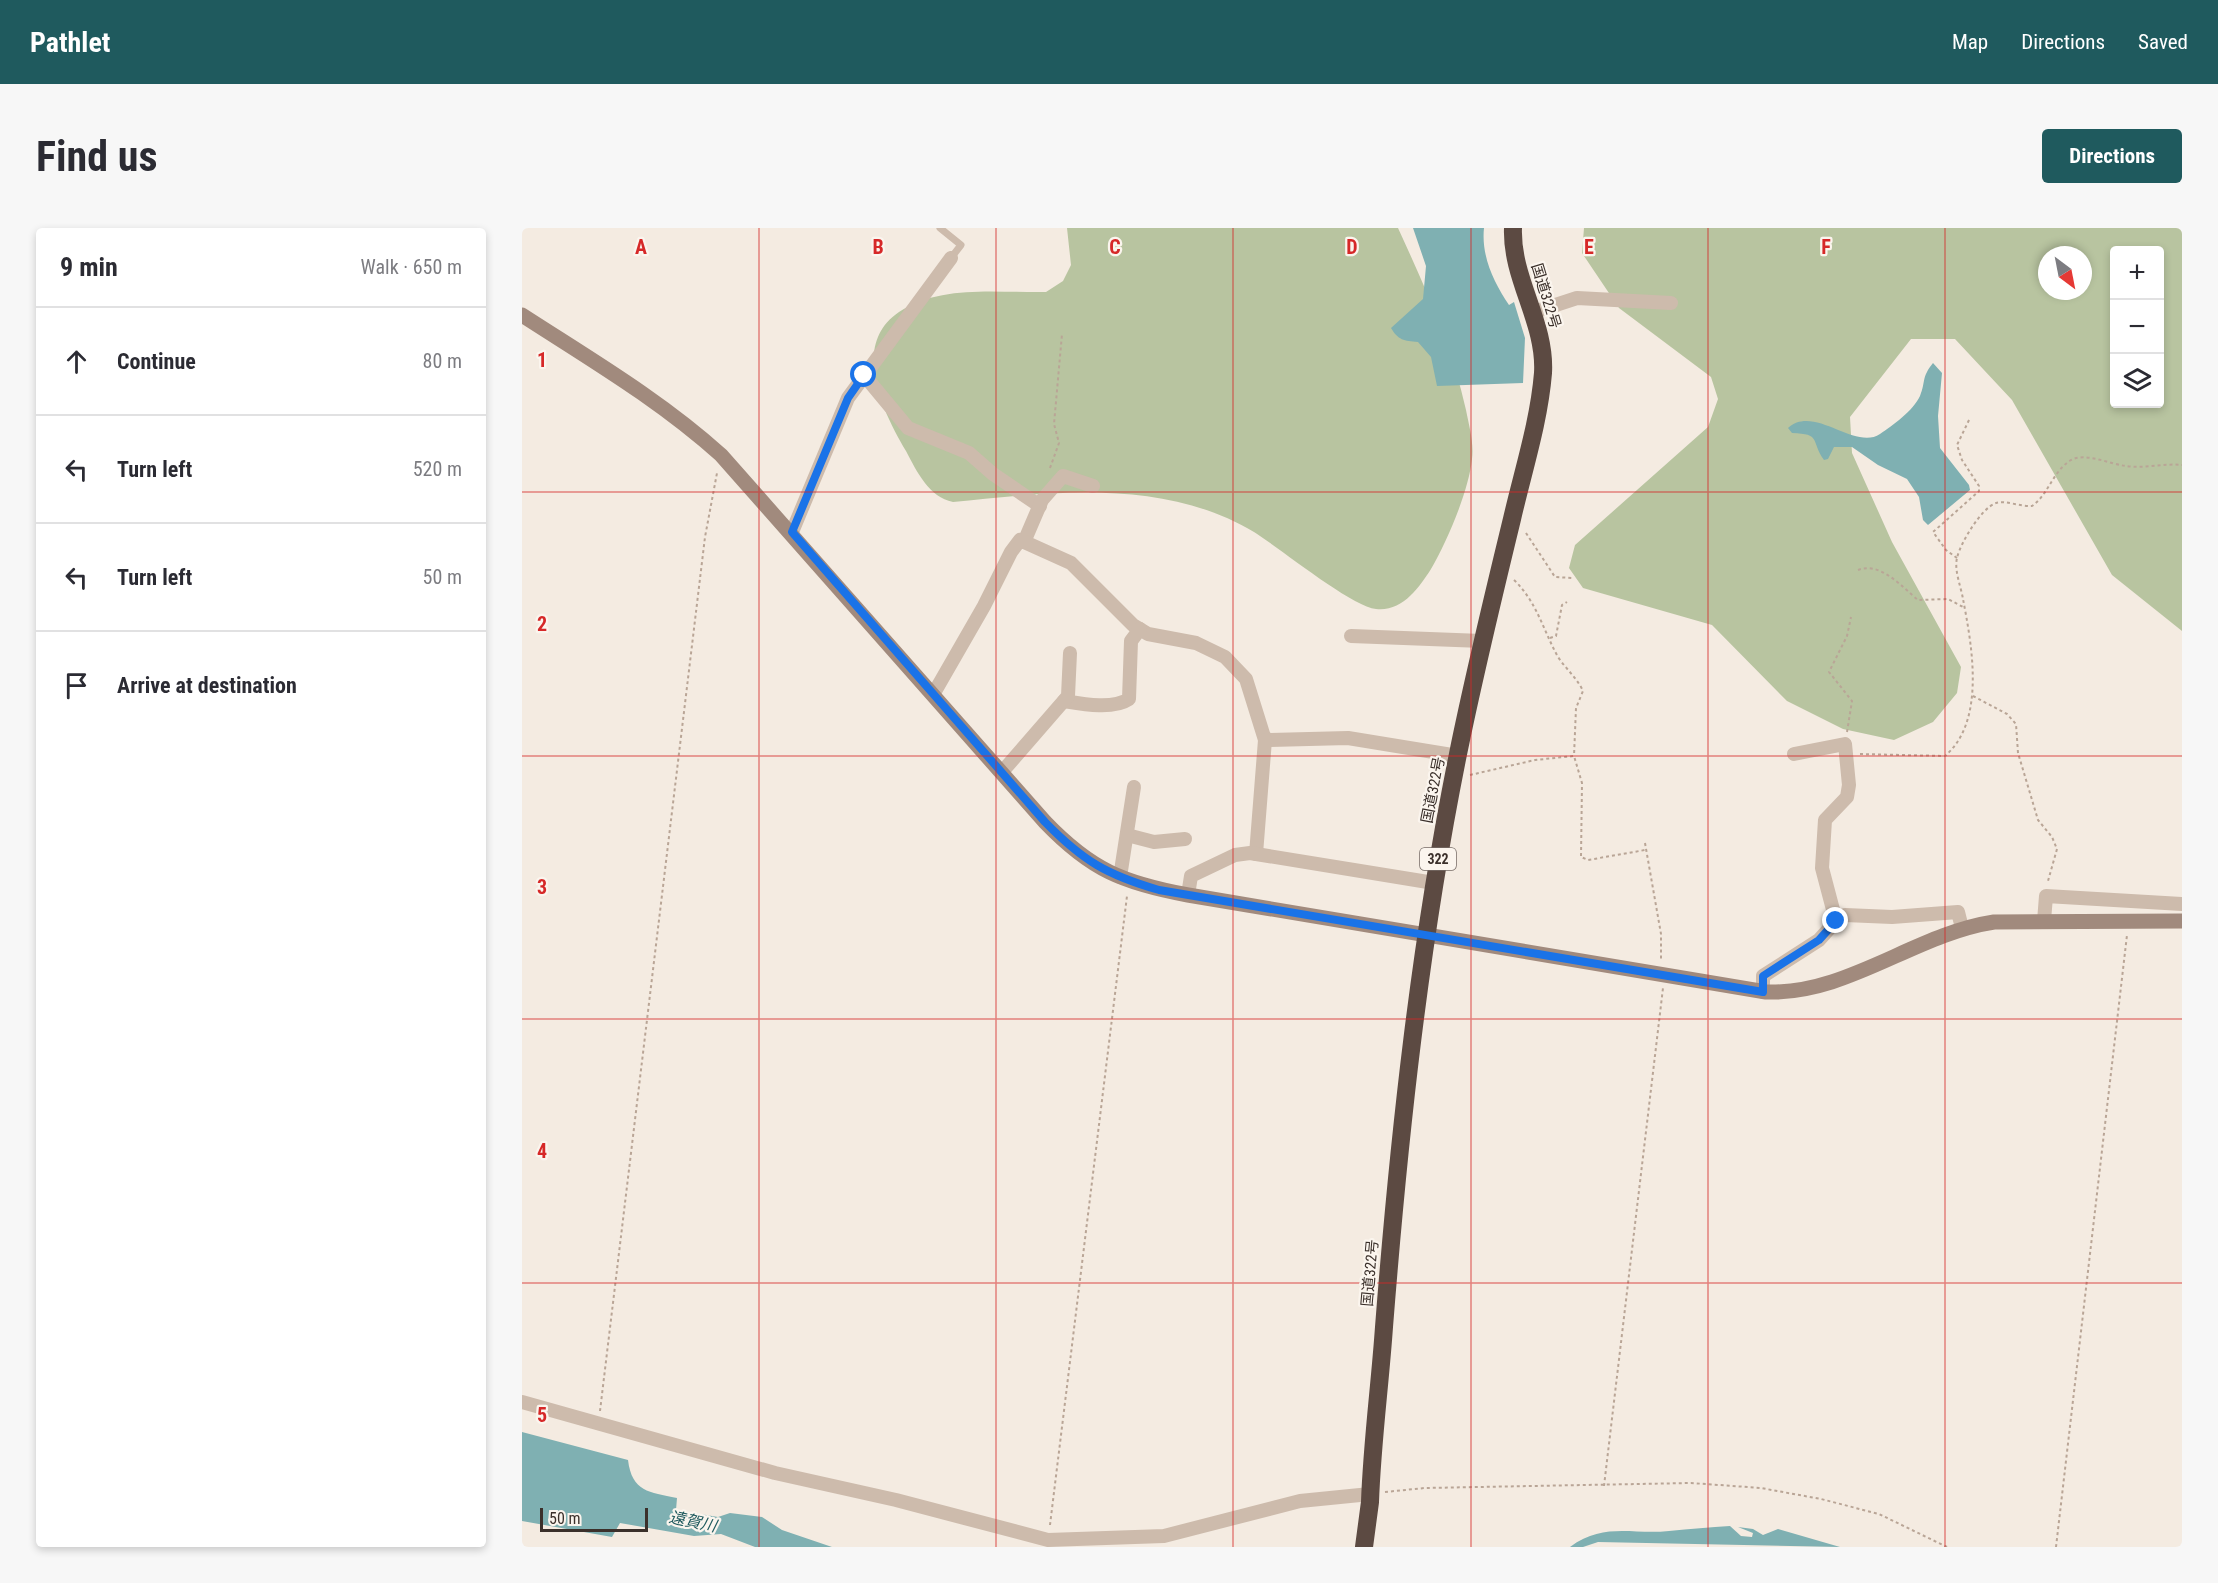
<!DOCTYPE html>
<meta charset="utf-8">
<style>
:root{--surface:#fff;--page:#f7f7f7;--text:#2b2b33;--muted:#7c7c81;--line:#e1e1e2;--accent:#1f5a5e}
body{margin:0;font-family:"Roboto Condensed","Noto Sans JP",sans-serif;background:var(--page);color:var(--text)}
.controls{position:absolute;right:18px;top:18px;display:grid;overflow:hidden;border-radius:6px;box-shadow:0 3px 9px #0003}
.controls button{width:54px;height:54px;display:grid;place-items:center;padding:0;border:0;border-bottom:2px solid var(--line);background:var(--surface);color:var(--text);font:30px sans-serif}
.compass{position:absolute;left:1516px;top:18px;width:54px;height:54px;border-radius:50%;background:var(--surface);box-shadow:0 3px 9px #0003;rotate:148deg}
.scale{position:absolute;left:18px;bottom:15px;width:108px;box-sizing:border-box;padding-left:6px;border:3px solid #3b302b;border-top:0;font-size:16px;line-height:21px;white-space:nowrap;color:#3b302b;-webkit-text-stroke:4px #fbf5ee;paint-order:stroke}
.stop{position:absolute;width:18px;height:18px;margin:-14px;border:4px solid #1a73e8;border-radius:50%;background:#fff}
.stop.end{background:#1a73e8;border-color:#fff;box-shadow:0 2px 6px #0008}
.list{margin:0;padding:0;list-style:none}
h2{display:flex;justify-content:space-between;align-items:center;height:78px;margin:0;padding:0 24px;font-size:26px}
h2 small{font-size:20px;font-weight:400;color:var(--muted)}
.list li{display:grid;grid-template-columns:39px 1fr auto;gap:18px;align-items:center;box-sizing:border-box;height:108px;padding:0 24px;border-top:2px solid var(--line)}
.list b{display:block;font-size:22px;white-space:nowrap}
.list em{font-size:20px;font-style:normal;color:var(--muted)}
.icon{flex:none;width:33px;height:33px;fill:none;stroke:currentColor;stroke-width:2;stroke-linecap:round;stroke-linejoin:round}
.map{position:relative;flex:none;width:1660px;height:1319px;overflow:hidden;border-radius:6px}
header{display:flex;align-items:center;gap:36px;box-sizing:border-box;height:84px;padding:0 30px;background:var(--accent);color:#fff}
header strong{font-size:28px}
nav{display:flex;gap:33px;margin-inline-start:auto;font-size:21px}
.intro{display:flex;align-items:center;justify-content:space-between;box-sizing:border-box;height:144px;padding:0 36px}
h1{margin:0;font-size:42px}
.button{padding:15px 27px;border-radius:6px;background:var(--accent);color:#fff;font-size:21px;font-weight:700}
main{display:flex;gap:36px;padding:0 36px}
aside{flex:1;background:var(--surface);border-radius:6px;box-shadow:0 3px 9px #0003}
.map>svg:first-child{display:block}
.green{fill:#b8c4a0;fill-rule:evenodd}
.water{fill:#7fb0b2}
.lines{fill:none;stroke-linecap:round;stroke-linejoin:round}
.path{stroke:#b9a596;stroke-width:2;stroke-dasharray:3 3;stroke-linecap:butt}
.lane{stroke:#cdbbac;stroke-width:7}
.street{stroke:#cdbbac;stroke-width:14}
.secondary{stroke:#a18a7d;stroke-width:15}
.highway{stroke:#5c4a42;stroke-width:18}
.route{stroke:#1a73e8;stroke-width:8}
.grid{fill:none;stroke:#d62828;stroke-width:1.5;stroke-opacity:0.55}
.labels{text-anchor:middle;stroke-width:4.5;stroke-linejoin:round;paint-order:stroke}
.shield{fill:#fbf5ee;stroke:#756b66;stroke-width:1.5}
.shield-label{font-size:14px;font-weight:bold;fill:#3b302b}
.street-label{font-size:15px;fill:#3b302b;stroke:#fbf5ee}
.water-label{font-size:16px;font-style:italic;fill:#1f5a5e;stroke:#fbf5ee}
.grid-label{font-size:20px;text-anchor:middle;font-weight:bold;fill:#d62828;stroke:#fbf5ee;stroke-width:4.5;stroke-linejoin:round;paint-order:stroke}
</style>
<header>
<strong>Pathlet</strong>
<nav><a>Map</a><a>Directions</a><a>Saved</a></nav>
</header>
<div class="intro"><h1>Find us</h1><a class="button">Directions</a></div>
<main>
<aside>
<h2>9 min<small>Walk · 650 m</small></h2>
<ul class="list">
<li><svg class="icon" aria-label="ahead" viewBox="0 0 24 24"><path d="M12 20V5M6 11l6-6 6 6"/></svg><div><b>Continue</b></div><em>80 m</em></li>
<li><svg class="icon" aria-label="left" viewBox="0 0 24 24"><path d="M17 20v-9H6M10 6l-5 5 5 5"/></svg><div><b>Turn left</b></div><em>520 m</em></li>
<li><svg class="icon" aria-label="left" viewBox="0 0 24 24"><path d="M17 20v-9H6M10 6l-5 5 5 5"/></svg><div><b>Turn left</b></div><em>50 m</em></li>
<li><svg class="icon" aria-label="arrive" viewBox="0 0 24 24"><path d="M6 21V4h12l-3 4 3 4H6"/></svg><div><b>Arrive at destination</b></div></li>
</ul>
</aside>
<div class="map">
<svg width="1660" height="1319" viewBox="0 0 1660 1319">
<rect width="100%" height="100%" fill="#f4ebe1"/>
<g class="green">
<path d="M545,0h331c27,59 54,118 68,182 3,16 8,32 6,49 -3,31 -25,83 -41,110 -12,19 -29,43 -55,40 -25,-3 -95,-60 -122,-77 -90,-54 -202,-40 -301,-30 -24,-5 -36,-30 -47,-51 -23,-39 -56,-106 -7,-139 41,-28 100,-19 147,-20l17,-11 8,-16z"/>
<path d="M1062,0h598v403l-70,-56 -100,-175 -57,-61h-44l-61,78 2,36 40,89 69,125 -4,26 -24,29 -39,18 -51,-11 -56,-28 -75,-76 -129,-37 -14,-20 6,-23 133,-118 10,-28 -7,-22 -92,-69 -37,-55zM1592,22h46v154h-46zM1525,27h36v36h-36z"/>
</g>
<g class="water">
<path d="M891,0h71c-3,28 10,55 25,77l5,-3 11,36 -2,45 -86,3 -6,-29 -13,-15c-14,-1 -20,-2 -27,-14l32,-29 3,-33z"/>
<path d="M1411,135l9,10 -4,43 2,32 29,37 1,5 -42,35 -5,-5 -4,-23 -12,-18 -29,-14 -26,-18h-18l-6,12 -4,1c-14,-20 -2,-26 -32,-27l-4,-5c26,-24 67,23 92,6 13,-9 33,-23 40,-38 6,-15 1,-18 13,-33z"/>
<path d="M0,1204l106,28c4,32 21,32 49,38l-1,12 42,7 12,-4 32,4 20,13 50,17h-77l-34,-13 -27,2 -74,-13 -8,14 -90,-16z"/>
<path d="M1208,1298l11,10 11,1 1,-4 -15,-6 15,2 10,6 15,-6 62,18 -242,-5 -15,5h-13c34,-25 62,-12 99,-16 21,-2 41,-4 61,-5z"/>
</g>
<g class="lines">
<g class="path">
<path d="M528,240l9,-25 -5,-19 8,-90"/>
<path d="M1004,305l29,44 17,1"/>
<path d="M1435,330l-11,-8 -13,-18 46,-41v-5l-17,-26 -5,-15 13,-27"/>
<path d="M1336,342c22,-9 44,17 60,30l30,-1 17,9"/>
<path d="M992,352c23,22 29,50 44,77 8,12 19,21 25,34l-7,17 -2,48"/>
<path d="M1028,410l6,-2 6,-31 5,-3"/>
<path d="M1451,468l34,18 9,10 2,29 20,67 14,17 5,12 -9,32"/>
<path d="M1325,504l5,-31 -23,-29 18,-36 4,-19"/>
<path d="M1338,526l85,2c41,-35 27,-110 18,-157 -2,-12 -9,-29 -6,-41 3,-14 24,-50 39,-55 10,-3 25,4 36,3 17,-12 20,-34 39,-46 15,-8 38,4 55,6 18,3 37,-3 56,-1"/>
<path d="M948,547l65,-15 39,-4 8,27 -1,74 7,3 57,-10"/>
<path d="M1123,615l16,91v25"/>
<path d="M78,1183l105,-874 12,-64"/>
<path d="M1082,1258l59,-498"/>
<path d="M863,1264l40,-4 266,-5 70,5 60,11 58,15 68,33"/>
<path d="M528,1297l77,-629"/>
<path d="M1534,1319l71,-612"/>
</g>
<path class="lane" d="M418,0l21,17 -10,13"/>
<g class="street">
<path d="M1012,84l43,-14 94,5"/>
<path d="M342,147l44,53 61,25 24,21 47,32"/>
<path d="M270,304l56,-134 103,-140"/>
<path d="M502,314l18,-42 21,-24 30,10"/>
<path d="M829,408l131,5"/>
<path d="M412,465l50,-87 27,-54 9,-12 51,23 62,62 15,9 48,9 29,14 21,22 19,61 83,-2 110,18"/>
<path d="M542,473c18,3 49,9 65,-2l2,-58 9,-12"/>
<path d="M1272,526l51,-10 4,41 -2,12 -22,23 -3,48 14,53"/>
<path d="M480,544l66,-76 2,-43"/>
<path d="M605,607l27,7 31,-3"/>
<path d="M734,626l9,-114"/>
<path d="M598,649l14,-90"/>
<path d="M666,667l3,-19 44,-21 15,-2 184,30"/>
<path d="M1522,693l2,-25 136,8"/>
<path d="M1241,764v-16l56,-36 17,-19 9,-6 47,2 66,-5 4,16"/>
<path d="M0,1174l253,71 121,27 152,40 116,-4 136,-35 70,-7"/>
</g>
<path class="secondary" d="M0,87c68,44 138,85 199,140l324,367c46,48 78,61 143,73l578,97c81,3 149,-58 228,-70l188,-1"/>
<path class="highway" d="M842,1319l6,-45c2,-59 10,-117 14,-175 15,-192 36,-385 74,-573 16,-79 35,-157 54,-235 11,-48 27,-97 31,-146 3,-51 -32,-94 -30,-145"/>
</g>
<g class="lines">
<path class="route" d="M342,147l-16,23 -56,134 253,290c38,39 62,53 114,68l604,102v-16l56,-36 17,-19"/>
</g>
<path class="grid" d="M237,0v1319M474,0v1319M711,0v1319M949,0v1319M1186,0v1319M1423,0v1319M0,264h1660M0,528h1660M0,791h1660M0,1055h1660"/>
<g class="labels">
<rect class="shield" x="898" y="620" width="36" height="22" rx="4.5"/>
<g class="shield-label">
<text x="916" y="636">322</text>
</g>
<g class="street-label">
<text transform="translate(1024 68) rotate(73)" y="5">国道322号</text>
<text transform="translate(911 562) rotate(-79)" y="5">国道322号</text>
<text transform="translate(848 1045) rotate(-85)" y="5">国道322号</text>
</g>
<g class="water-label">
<text transform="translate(171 1293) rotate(12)" y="6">遠賀川</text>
</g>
</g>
<g class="grid-label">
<text x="119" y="26">A</text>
<text x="356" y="26">B</text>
<text x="593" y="26">C</text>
<text x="830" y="26">D</text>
<text x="1067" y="26">E</text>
<text x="1304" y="26">F</text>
<text x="20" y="139">1</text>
<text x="20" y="403">2</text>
<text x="20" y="666">3</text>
<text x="20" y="930">4</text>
<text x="20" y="1194">5</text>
</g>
</svg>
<div class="controls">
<button>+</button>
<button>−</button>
<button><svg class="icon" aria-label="layers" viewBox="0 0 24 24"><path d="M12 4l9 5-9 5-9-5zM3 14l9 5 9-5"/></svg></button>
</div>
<svg class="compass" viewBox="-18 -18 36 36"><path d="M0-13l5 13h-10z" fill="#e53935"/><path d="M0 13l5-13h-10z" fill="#7c7c81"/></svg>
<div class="scale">50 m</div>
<div class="stop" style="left:342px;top:147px"></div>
<div class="stop end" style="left:1314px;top:693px"></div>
</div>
</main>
